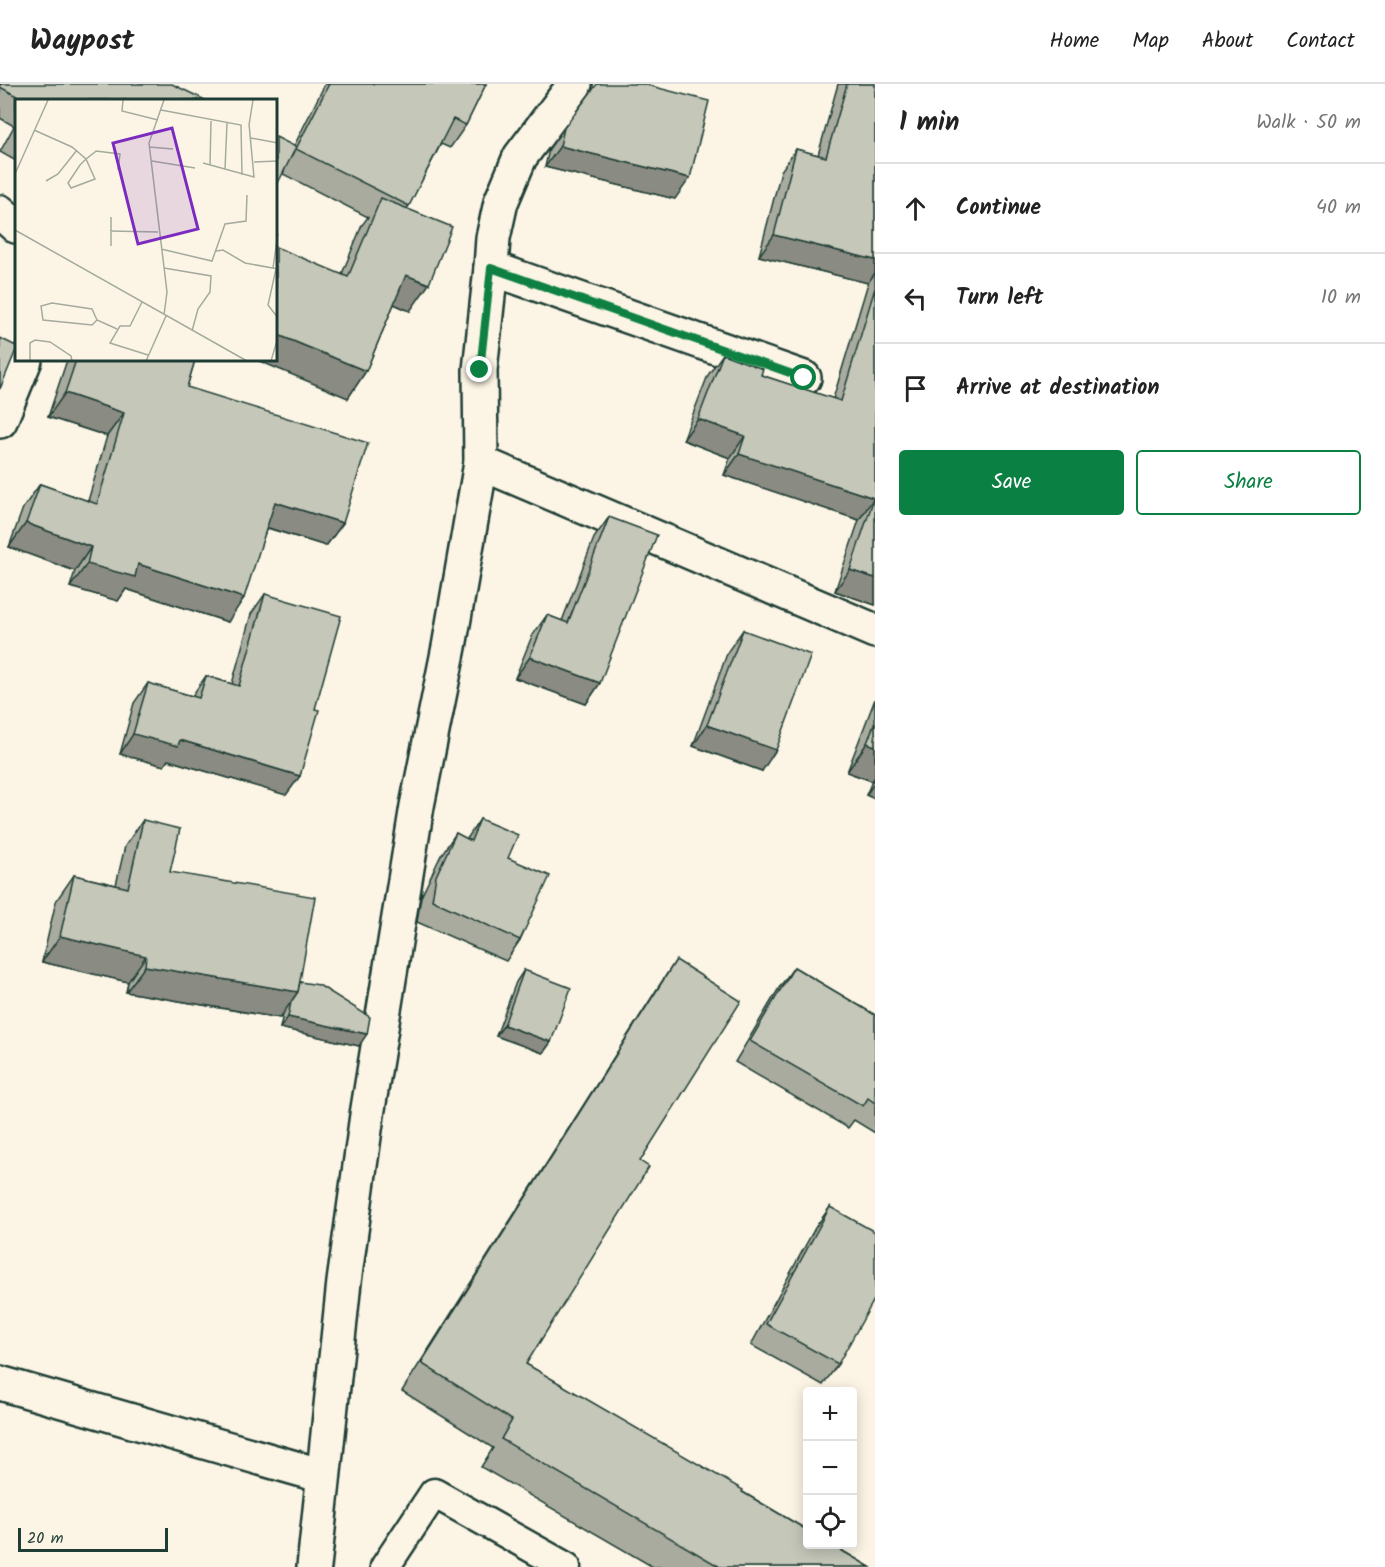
<!DOCTYPE html>
<meta charset="utf-8">
<style>
:root{--surface:#fff;--page:#f6f6f6;--text:#222;--muted:#767676;--line:#e0e0e0;--accent:#0b8043}
body{margin:0;font-family:Kalam,sans-serif;background:var(--page);color:var(--text)}
.controls{position:absolute;right:18px;bottom:18px;display:grid;overflow:hidden;border-radius:6px;box-shadow:0 3px 15px #0003}
.controls button{width:54px;height:54px;display:grid;place-items:center;padding:0;border:0;border-bottom:2px solid var(--line);background:var(--surface);color:var(--text);font:30px sans-serif}
.scale{position:absolute;left:18px;bottom:15px;width:150px;box-sizing:border-box;padding-left:6px;border:3px solid #1f3d34;border-top:0;font-size:16px;line-height:21px;white-space:nowrap;color:#1f3d34;-webkit-text-stroke:4px #fcf5e5;paint-order:stroke}
.stop{position:absolute;width:18px;height:18px;margin:-14px;border:4px solid #0b8043;border-radius:50%;background:#fff}
.stop.end{background:#0b8043;border-color:#fff;box-shadow:0 2px 6px #0008}
.list{margin:0;padding:0;list-style:none}
h2{display:flex;justify-content:space-between;align-items:center;height:78px;margin:0;padding:0 24px;font-size:26px}
h2 small{font-size:20px;font-weight:400;color:var(--muted)}
.list li{display:grid;grid-template-columns:39px 1fr auto;gap:18px;align-items:center;box-sizing:border-box;height:90px;padding:0 24px;border-top:2px solid var(--line)}
.list b{display:block;font-size:22px;white-space:nowrap}
.list em{font-size:20px;font-style:normal;color:var(--muted)}
.actions{display:flex;gap:12px;padding:18px 24px}
.actions a{flex:1;padding:14px 0;border:2px solid var(--accent);border-radius:6px;text-align:center;font-size:21px;color:var(--accent)}
.actions .main{background:var(--accent);color:#fff}
.icon{flex:none;width:33px;height:33px;fill:none;stroke:currentColor;stroke-width:2;stroke-linecap:round;stroke-linejoin:round}
.map{position:relative;flex:none;width:875px;height:1483px;overflow:hidden}
header{display:flex;align-items:center;gap:36px;box-sizing:border-box;height:84px;padding:0 30px;background:var(--surface);border-bottom:2px solid var(--line)}
header strong{font-size:28px}
nav{display:flex;gap:33px;margin-inline-start:auto;font-size:21px}
main{display:flex}
aside{flex:1;background:var(--surface)}
.map>svg:first-child{display:block}
.lines{fill:none;stroke-linecap:round;stroke-linejoin:round}
.lane-casing{stroke:#1f3d34;stroke-width:33}
.street-casing{stroke:#1f3d34;stroke-width:38}
.secondary-casing{stroke:#1f3d34;stroke-width:38}
.lane{stroke:#fcf5e5;stroke-width:28}
.street{stroke:#fcf5e5;stroke-width:33}
.secondary{stroke:#fcf5e5;stroke-width:33}
.wall{fill:#a9ab9f;stroke:#1f3d34;stroke-width:1.5}
.shaded-wall{fill:#8a8b82;stroke:#1f3d34;stroke-width:1.5}
.building{fill:#c5c7b9;stroke:#1f3d34;stroke-width:1.5}
.route{stroke:#0b8043;stroke-width:8}
.inset-road{fill:none;stroke:#a4ab9e;stroke-width:1.5}
.view{fill:#7b2cbf;fill-opacity:0.15;stroke:#7b2cbf;stroke-width:3}
.inset-edge{fill:none;stroke:#1f3d34;stroke-width:3}
</style>
<header>
<strong>Waypost</strong>
<nav><a>Home</a><a>Map</a><a>About</a><a>Contact</a></nav>
</header>
<main>
<div class="map">
<svg width="875" height="1483" viewBox="0 0 875 1483">
<rect width="100%" height="100%" fill="#fcf5e5"/>
<filter id="ink" filterUnits="userSpaceOnUse"><feTurbulence type="fractalNoise" baseFrequency=".0167" numOctaves="2"/><feDisplacementMap in="SourceGraphic" scale="12" xChannelSelector="R" yChannelSelector="G"/><feConvolveMatrix kernelMatrix="1 2 1 2 8 2 1 2 1" color-interpolation-filters="sRGB"/></filter>
<g filter="url(#ink)">
<g class="lines">
<g class="lane-casing">
<path id="lane" d="M385,1483l49,-74 132,74"/>
</g>
<g class="street-casing">
<g id="street">
<path d="M0,128l16,14"/>
<path d="M491,184l313,110"/>
<path d="M0,337l25,-61"/>
<path d="M481,379l394,168"/>
<path d="M0,1299l323,93"/>
</g>
</g>
<g class="secondary-casing">
<path id="secondary" d="M314,1483l30,-285 23,-167 50,-309 32,-159 32,-184 -1,-93 11,-102 2,-30 8,-36 19,-45 55,-73"/>
</g>
<use href="#lane" class="lane"/>
<use href="#street" class="street"/>
<use href="#secondary" class="secondary"/>
</g>
<g class="wall">
<path d="M0,0l205,16h-189v61l-16,-9 14,-26 -14,-8z"/>
<path d="M325,0h161l-20,41 -16,23 -9,-4 -34,65 3,102 -16,-7 -28,67 -18,27 -6,-124 20,-49 6,-8 -85,-43 11,-28z"/>
<path d="M838,0h37v521l-40,-14 24,-71 -135,-45 6,-17 -47,-18 25,-65 15,-21 38,21 72,24 35,-116 -109,-27 22,-85 15,-22 22,6z"/>
<path d="M564,44l111,71 -130,-32 4,-18z"/>
<path d="M67,276h128l-8,27 156,136 -17,23 -59,-18 -39,94 -102,-33 -8,12 -48,-14 5,-16 -66,-24 14,-39 17,-24 48,17 19,-65 -59,-19z"/>
<path d="M609,433l-9,166 -14,21 -71,-26 17,-42 15,-21 15,6 32,-83z"/>
<path d="M265,510l50,115 -15,67 -14,19 -118,-35 -4,6 -44,-12 14,-51 14,-20 44,13 14,-20 26,8 19,-70z"/>
<path d="M743,546l19,141 -69,-25 35,-95z"/>
<path d="M875,615v100l-9,-4 6,-14 -25,-9z"/>
<path d="M480,735l28,39 12,82 -14,21 -89,-39 4,-25 20,-42 15,-22 11,6z"/>
<path d="M143,736l27,52 130,110 59,64 -79,-18 3,-14 -3,4 -154,-26 2,-10 -86,-20 14,-61 18,-26 42,10 9,-39z"/>
<path d="M676,876l-36,201 -114,203 344,203h-217l-172,-100 12,-19 -91,-57 255,-402z"/>
<path d="M794,883l81,48v118l-21,-13 -6,8 -113,-66 44,-74z"/>
<path d="M524,886l27,72 -8,11 -47,-17 20,-54z"/>
<path d="M830,1123l8,157 -15,21 -72,-40 64,-117z"/>
</g>
<g class="shaded-wall">
<path d="M560,62l130,32 -15,21 -130,-32z"/>
<path d="M774,151l101,25v13l-7,10 -109,-27z"/>
<path d="M406,191l23,9 -19,27 -23,-10z"/>
<path d="M276,250l90,37 -18,27 -91,-38h19z"/>
<path d="M65,309l59,20 -17,23 -59,-19z"/>
<path d="M698,335l47,17 -15,22 -47,-18z"/>
<path d="M739,370l135,44 -15,22 -135,-45z"/>
<path d="M275,418l68,21 -17,23 -67,-21z"/>
<path d="M26,439l65,24 -16,24 -66,-24z"/>
<path d="M87,480h51l106,34 -16,24 -102,-33 -8,12 -48,-14z"/>
<path d="M850,486l25,8v27l-40,-14z"/>
<path d="M530,573l70,26 -14,21 -71,-26z"/>
<path d="M707,641l69,25 -14,21 -69,-25z"/>
<path d="M133,650l47,6 120,36 -14,19 -118,-35 -4,6 -44,-12z"/>
<path d="M867,659l8,3v31l-3,4 -25,-9z"/>
<path d="M875,698v17l-9,-4z"/>
<path d="M60,852l86,20 -18,26 -86,-20z"/>
<path d="M145,882l153,26 -18,26 -154,-26z"/>
<path d="M288,933l79,17 -8,12 -79,-18z"/>
<path d="M504,941l47,17 -8,11 -47,-17z"/>
</g>
<g class="building">
<path d="M0,0h172l33,16h-181l-24,-13z"/>
<path d="M329,0h157l-20,41 -13,-6 -44,87 -113,-57z"/>
<path d="M597,0h46l66,17 -19,77 -130,-32 4,-18z"/>
<path d="M847,0h28v176l-101,-25 22,-86 30,8z"/>
<path d="M276,53l20,10 -20,40z"/>
<path d="M381,114l71,29 -23,57 -23,-9 -40,96 -90,-37v-87l72,30z"/>
<path d="M875,204v290l-25,-8 24,-72 -135,-44 6,-18 -47,-17 25,-65 40,15 -2,6 80,26z"/>
<path d="M0,254l16,8v4l-16,39z"/>
<path d="M76,276h119l-8,27 181,56 -25,80 -68,-21 -31,96 -106,-34 -3,13 -48,-13 4,-17 -65,-24 14,-39 57,20 27,-91 -59,-20z"/>
<path d="M609,433l48,18 -57,148 -70,-26 17,-42 21,8z"/>
<path d="M265,510l76,22 -26,93 4,1 -19,66 -120,-36 -2,6 -45,-12 15,-51 51,15 7,-22 33,10z"/>
<path d="M743,546l68,25 -35,95 -69,-25z"/>
<path d="M875,638v24l-8,-3z"/>
<path d="M480,735l38,16 -10,23 42,18 -30,64 -88,-40 4,-24 20,-43 15,8z"/>
<path d="M143,736l37,9 -10,43 145,25 -17,95 -153,-26 1,-10 -86,-20 14,-61 54,13z"/>
<path d="M676,876l65,41 -101,160 9,6 -123,197 217,126 -1,2 65,38v15h25l38,22h-150l-219,-128 11,-19 -91,-57z"/>
<path d="M794,883l81,48v88l-7,-5 -5,8 -113,-65z"/>
<path d="M524,886l47,18 -20,54 -47,-17z"/>
<path d="M300,898l19,3 51,32 -3,17 -79,-17 3,-15 7,-10z"/>
<path d="M830,1123l45,25v66l-37,66 -72,-40z"/>
</g>
</g>
<g class="lines" filter="url(#ink)">
<path class="route" d="M480,286l11,-102 313,110"/>
</g>
<g transform="translate(15 15)">
<rect width="262" height="262" fill="#fcf5e5"/>
<path class="inset-road" d="M108,1l-1,11 36,9M146,11l80,15 1,50M234,26l4,-25M19,31l38,17 14,12 9,20 -24,9 -3,-5 12,-18 6,-6 9,-7 1,-1 24,3 -2,16M236,39l27,5M134,48l24,2M137,62l43,7M239,63l24,-1M188,64l51,14 -5,-53M195,66l1,-44M210,70l2,-46M0,75l33,-74M31,82l12,-7 19,-24M96,118v29M0,131l232,131M95,132l48,1M146,150l51,12 13,-37 21,-3 1,-26M201,152l7,-1 22,13 33,6M149,169l47,8 -1,16 -12,17 -6,22M258,169l5,-35M261,170l-8,36 10,13M127,203l-12,24h-10l-10,17 38,12M149,216l3,-23 -18,-149 15,-43M82,221l-5,5 -49,-5 -2,-14 11,-3 40,6 5,11 20,9M15,262v-18l5,-3 15,2 21,14 1,5M131,262l20,-45M256,262l7,-24"/>
<path class="view" d="M157,29l26,101 -60,15 -25,-101z"/>
<rect width="262" height="262" class="inset-edge"/>
</g>
</svg>
<div class="controls">
<button>+</button>
<button>−</button>
<button><svg class="icon" aria-label="locate" viewBox="0 0 24 24"><circle cx="12" cy="12" r="6"/><path d="M12 2v4M12 18v4M2 12h4M18 12h4"/></svg></button>
</div>
<div class="scale">20 m</div>
<div class="stop" style="left:804px;top:294px"></div>
<div class="stop end" style="left:480px;top:286px"></div>
</div>
<aside>
<h2>1 min<small>Walk · 50 m</small></h2>
<ul class="list">
<li><svg class="icon" aria-label="ahead" viewBox="0 0 24 24"><path d="M12 20V5M6 11l6-6 6 6"/></svg><div><b>Continue</b></div><em>40 m</em></li>
<li><svg class="icon" aria-label="left" viewBox="0 0 24 24"><path d="M17 20v-9H6M10 6l-5 5 5 5"/></svg><div><b>Turn left</b></div><em>10 m</em></li>
<li><svg class="icon" aria-label="arrive" viewBox="0 0 24 24"><path d="M6 21V4h12l-3 4 3 4H6"/></svg><div><b>Arrive at destination</b></div></li>
</ul>
<div class="actions"><a class="main">Save</a><a>Share</a></div>
</aside>
</main>
